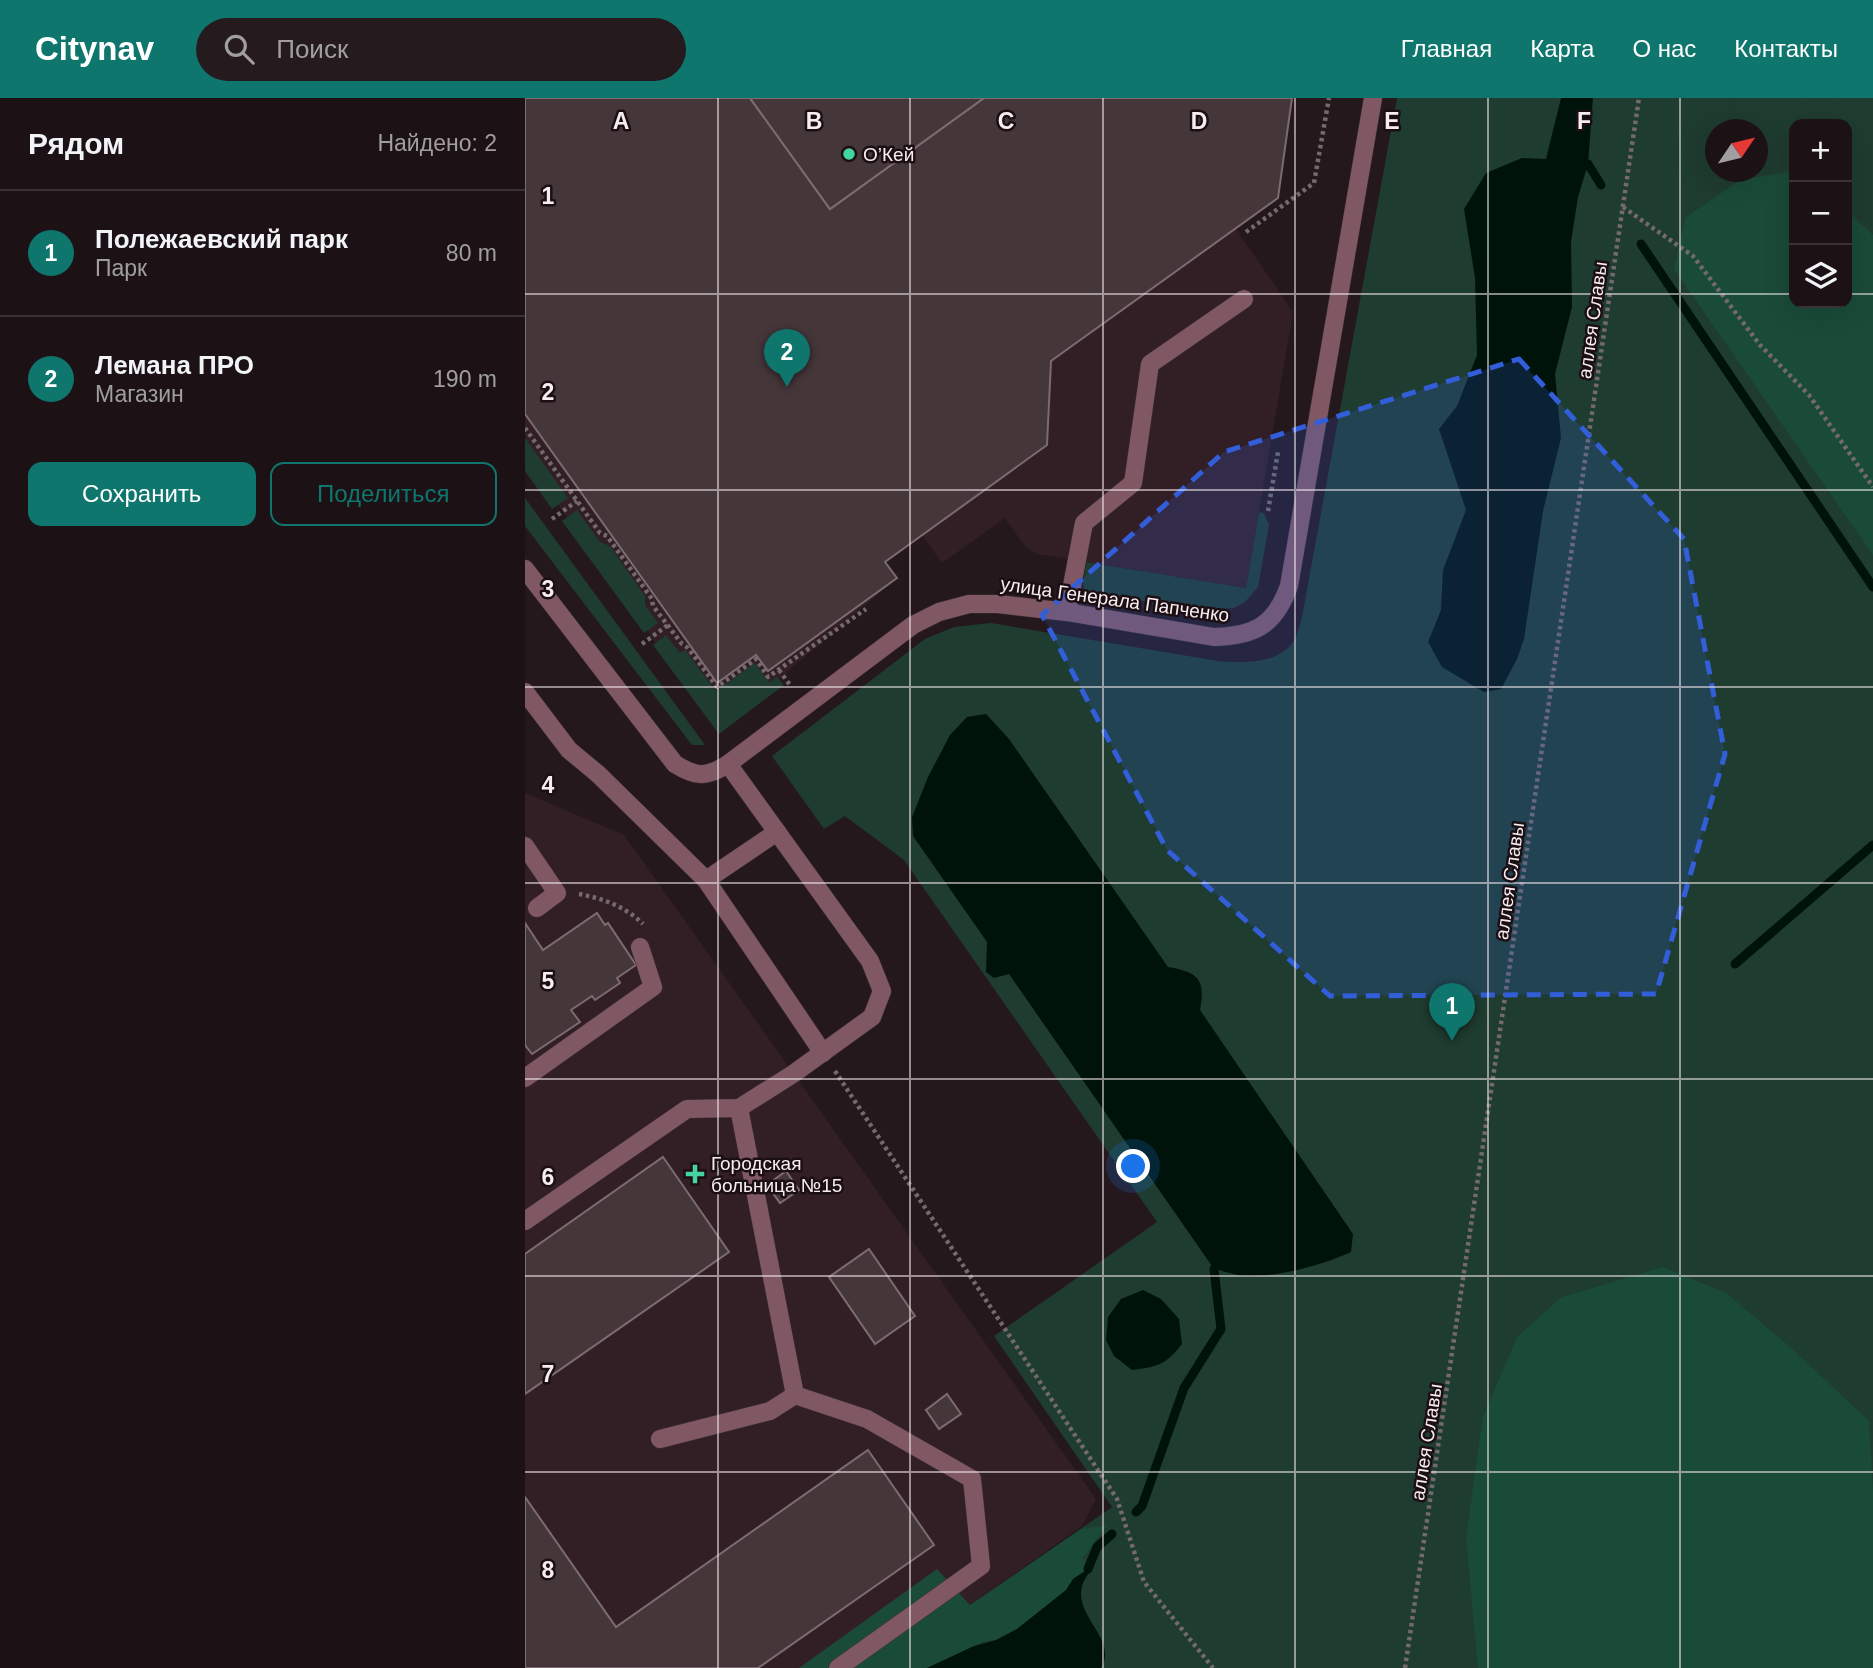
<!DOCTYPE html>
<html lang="ru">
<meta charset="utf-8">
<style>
:root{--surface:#1c1215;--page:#251b1e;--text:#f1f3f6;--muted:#a09ea0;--line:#3a3234;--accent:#0f766e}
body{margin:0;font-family:Helvetica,sans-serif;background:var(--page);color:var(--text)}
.controls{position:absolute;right:21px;top:21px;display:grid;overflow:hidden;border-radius:14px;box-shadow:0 7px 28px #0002}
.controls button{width:63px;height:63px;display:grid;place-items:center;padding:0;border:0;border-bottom:2px solid var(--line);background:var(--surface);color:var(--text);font:35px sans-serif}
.compass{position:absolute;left:1180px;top:21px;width:63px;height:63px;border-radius:50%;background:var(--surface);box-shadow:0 7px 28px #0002;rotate:55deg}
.you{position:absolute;left:609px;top:1069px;width:24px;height:24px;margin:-18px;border:5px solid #fff;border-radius:50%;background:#1a73e8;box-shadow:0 0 0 10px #1a73e833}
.badge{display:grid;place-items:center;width:46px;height:46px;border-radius:50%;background:var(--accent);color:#fff;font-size:23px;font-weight:700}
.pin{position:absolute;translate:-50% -58px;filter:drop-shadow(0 2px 4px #0008)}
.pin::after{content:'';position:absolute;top:37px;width:24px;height:21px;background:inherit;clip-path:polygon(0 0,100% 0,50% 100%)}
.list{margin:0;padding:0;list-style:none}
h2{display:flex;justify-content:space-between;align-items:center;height:91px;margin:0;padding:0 28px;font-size:30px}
h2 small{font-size:23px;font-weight:400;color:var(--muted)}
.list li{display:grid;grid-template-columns:46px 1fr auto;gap:21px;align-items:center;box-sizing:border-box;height:126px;padding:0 28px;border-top:2px solid var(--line)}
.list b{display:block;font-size:26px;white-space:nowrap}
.list p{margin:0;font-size:23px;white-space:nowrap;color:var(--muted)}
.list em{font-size:23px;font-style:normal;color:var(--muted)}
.actions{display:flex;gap:14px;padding:21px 28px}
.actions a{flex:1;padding:16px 0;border:2px solid var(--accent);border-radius:14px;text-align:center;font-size:24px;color:var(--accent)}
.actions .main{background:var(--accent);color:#fff}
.icon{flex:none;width:38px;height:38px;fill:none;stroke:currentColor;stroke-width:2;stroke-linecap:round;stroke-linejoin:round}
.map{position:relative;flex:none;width:1348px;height:1570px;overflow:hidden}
header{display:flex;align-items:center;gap:42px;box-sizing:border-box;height:98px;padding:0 35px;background:var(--accent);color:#fff}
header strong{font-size:33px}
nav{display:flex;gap:38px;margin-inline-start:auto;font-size:24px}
.search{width:490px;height:63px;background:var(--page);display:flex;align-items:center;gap:18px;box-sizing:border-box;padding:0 24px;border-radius:38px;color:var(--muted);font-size:26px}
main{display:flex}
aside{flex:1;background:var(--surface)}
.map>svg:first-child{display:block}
.built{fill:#321f25}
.green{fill:#1f3c30;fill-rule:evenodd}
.forest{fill:#1a4b38}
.water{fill:#00130a}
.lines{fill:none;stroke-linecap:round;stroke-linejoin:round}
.stream{stroke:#00130a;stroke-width:9}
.building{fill:#45363a;stroke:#7c6b70;stroke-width:2}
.minor-casing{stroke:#3e3235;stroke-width:19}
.path{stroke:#74696c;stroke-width:4.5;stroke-dasharray:3.5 3.5;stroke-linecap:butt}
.minor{stroke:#7f5864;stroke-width:18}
.marked{fill:#335eda;fill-opacity:0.2;stroke:#335eda;stroke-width:5;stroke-dasharray:14 9;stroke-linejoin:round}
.grid{fill:none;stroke:#f7edf0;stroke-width:2;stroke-opacity:0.55}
.poi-dot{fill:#44d4a0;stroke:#1c0f13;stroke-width:2.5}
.labels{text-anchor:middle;stroke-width:5;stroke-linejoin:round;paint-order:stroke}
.poi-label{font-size:19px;fill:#f7edf0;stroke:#1c0f13;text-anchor:start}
.street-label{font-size:19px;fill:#f7edf0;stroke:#1c0f13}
.grid-label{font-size:23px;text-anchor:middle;font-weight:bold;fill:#f7edf0;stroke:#1c0f13;stroke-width:5;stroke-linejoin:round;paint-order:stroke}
</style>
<header>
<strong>Citynav</strong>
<div class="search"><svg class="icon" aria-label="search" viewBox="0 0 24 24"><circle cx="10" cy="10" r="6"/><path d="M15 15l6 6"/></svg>Поиск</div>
<nav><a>Главная</a><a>Карта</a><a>О нас</a><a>Контакты</a></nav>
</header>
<main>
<aside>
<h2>Рядом<small>Найдено: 2</small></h2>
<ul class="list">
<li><span class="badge">1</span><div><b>Полежаевский парк</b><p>Парк</p></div><em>80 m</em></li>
<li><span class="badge">2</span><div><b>Лемана ПРО</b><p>Магазин</p></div><em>190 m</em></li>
</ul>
<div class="actions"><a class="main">Сохранить</a><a>Поделиться</a></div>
</aside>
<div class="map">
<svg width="1348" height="1570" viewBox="0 0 1348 1570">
<rect width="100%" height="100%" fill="#25181c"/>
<g class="built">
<path d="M0,0h767l-14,100 -42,31 57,83 -47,276 -209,-34 -12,-8 -20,-28 -63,45 -20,-28 -36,27 11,16 -179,153 -193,-273z"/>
<path d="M0,695l99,42 472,664 -14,27 -201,142h-356z"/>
</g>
<g class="green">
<path d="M872,0h476v1570h-992l231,-161 -118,-171 163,-114 -253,-362 -59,-44 -21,13 -52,-73 153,-117 29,-12 37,-4 227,38c26,2 61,4 77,-22 3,-6 5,-15 7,-22zM1269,26h53v179h-53zM1190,32h42v42h-42z"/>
<path d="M0,340l43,60 -16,11 -27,-38z"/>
<path d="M0,400l180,247h-13l-167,-219z"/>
<path d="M52,412l23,32 10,4 35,50v9l13,18 -14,10 -82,-112z"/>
<path d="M734,414l5,1 5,12 -11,62 -13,15 -11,6 -37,2 -113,-19 -1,-8 3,-21 160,26z"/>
<path d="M141,537l14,18 5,-3 31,41 39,-28 14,19 8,-5 7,8 -65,49 -66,-89z"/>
</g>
<g class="forest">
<path d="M1269,73v132h53v-92l26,24v320l-199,-286 11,-51 55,-38z"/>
<path d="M1138,1169l63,26 63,53 80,75 4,70v177h-395l-12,-130 17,-121 34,-80 45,-40z"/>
<path d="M582,1427l-24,33 5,11 -15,10 -7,11 -49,39 -21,11 -11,1 -58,27h-128l138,-99 33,36 111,-76z"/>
</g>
<g class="water">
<path d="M1036,0h32l-5,66 -10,33 -7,45 1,65 -17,67 6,64 -18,73 -19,128 -7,20 -16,30 -17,3 -42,-25 -14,-25 13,-32 2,-40 23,-60 -27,-81 18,-23 20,-51 -2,-77 -11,-69 22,-36 36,-15 24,1z"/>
<path d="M461,616l23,25 159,228c30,5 38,12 32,43l153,224 -2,18c-28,13 -73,25 -104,24 -11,0 -22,-5 -33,-7l-205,-295 -15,4 -8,-6 1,-30 -74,-106 -1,-19 16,-40 22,-42 17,-18z"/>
<path d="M618,1192l18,9 18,20 3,25c-15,20 -25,23 -50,26l-18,-14 -8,-16 2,-23 13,-18z"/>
<path d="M563,1471l1,4c-29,37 32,63 12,95h-174l47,-22 22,-6 21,-11 49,-39 7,-11z"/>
</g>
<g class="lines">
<g class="stream">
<path d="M1063,66l13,21"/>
<path d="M1116,146l232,343"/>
<path d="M1210,866l138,-119"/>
<path d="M611,1414l6,-6 42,-118 37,-59 -7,-60"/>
<path d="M563,1471l9,-22 15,-13"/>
</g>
</g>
<g class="building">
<path d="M0,0h225l80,111 154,-111h308l-14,100 -227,163 -4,84 -162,117 12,16 -129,93 -12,-16 -39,28 -192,-269z"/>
<path d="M225,0h234l-154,111z"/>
<path d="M72,815l8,12 3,-2 28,42 -19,13 3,5 -25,17 -3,-4 -21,14 9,12 -48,32 -7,-9v-122l18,27z"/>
<path d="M138,1059l66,95 -204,142v-140z"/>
<path d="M261,1073l13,19 -19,13 -13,-18z"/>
<path d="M344,1151l46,67 -40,28 -46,-67z"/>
<path d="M422,1296l14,20 -22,15 -13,-19z"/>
<path d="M343,1352l66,95 -176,123h-233v-171l91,130z"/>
</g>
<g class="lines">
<g class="minor-casing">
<g id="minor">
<path d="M0,471l150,195c21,13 31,14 53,0l185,-139 26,-13 30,-8h29l69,8 147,25c41,-1 61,-12 75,-51l84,-488"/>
<path d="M542,514l17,-89 49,-40 17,-119 94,-65"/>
<path d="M0,594l44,58 29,24 108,106 117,173"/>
<path d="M0,748l32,47 -20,15"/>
<path d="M181,782l71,-48"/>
<path d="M0,980l128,-91 -13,-40"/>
<path d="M214,1010l56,287 72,24 105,60 9,87 -143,102"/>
<path d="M0,1123l162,-112 52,-1 54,-34 79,-57 10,-26 -12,-30 -142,-197"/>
<path d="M135,1341l110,-28 25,-16"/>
</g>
</g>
<g class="path">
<path d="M1098,109l70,49 67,89 49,50 64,92"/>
<path d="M721,134l68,-49 15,-85"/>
<path d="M0,330l75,105 7,3 45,63 1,7 29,38 6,4 29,39 39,-28 12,18 98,-68"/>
<path d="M743,413l10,-59"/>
<path d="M27,421l25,-18"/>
<path d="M117,546l26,-19"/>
<path d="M254,572l11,15"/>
<path d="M54,796c23,4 47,13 64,30"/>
<path d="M310,973l282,428 27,83 69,86"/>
<path d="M880,1570l234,-1570"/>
</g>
<use href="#minor" class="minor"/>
</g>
<path class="marked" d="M994,261l165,180 41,215 -69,240 -326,2 -163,-146 -125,-235 182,-163z"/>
<path class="grid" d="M193,0v1570M385,0v1570M578,0v1570M770,0v1570M963,0v1570M1155,0v1570M0,196h1269M1322,196h26M0,392h1348M0,589h1348M0,785h1348M0,981h1348M0,1178h1348M0,1374h1348"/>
<g class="poi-dot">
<circle cx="324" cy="56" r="7"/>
<path d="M166.5 1065.5h7v7h7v7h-7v7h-7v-7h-7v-7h7z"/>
</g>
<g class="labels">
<g class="poi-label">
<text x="338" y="63">О’Кей</text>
<text x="186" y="1072">Городская<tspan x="186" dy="22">больница №15</tspan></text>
</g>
<g class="street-label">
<text transform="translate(1067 222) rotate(-82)" y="7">аллея Славы</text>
<text transform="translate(590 501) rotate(8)" y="7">улица Генерала Папченко</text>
<text transform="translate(984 783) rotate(-82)" y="7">аллея Славы</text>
<text transform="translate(901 1344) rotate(-81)" y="7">аллея Славы</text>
</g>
</g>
<g class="grid-label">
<text x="96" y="31">A</text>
<text x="289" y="31">B</text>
<text x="481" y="31">C</text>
<text x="674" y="31">D</text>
<text x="867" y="31">E</text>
<text x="1059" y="31">F</text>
<text x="23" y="106">1</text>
<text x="23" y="302">2</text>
<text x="23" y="499">3</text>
<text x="23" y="695">4</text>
<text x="23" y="891">5</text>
<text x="23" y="1087">6</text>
<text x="23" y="1284">7</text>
<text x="23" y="1480">8</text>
</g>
</svg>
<div class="controls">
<button>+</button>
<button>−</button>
<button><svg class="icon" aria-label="layers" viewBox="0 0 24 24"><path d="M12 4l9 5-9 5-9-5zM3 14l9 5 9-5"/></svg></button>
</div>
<svg class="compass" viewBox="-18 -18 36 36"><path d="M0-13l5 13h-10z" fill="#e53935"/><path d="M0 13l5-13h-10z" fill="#a09ea0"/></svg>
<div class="you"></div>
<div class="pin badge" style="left:927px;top:943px">1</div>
<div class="pin badge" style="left:262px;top:289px">2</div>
</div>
</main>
